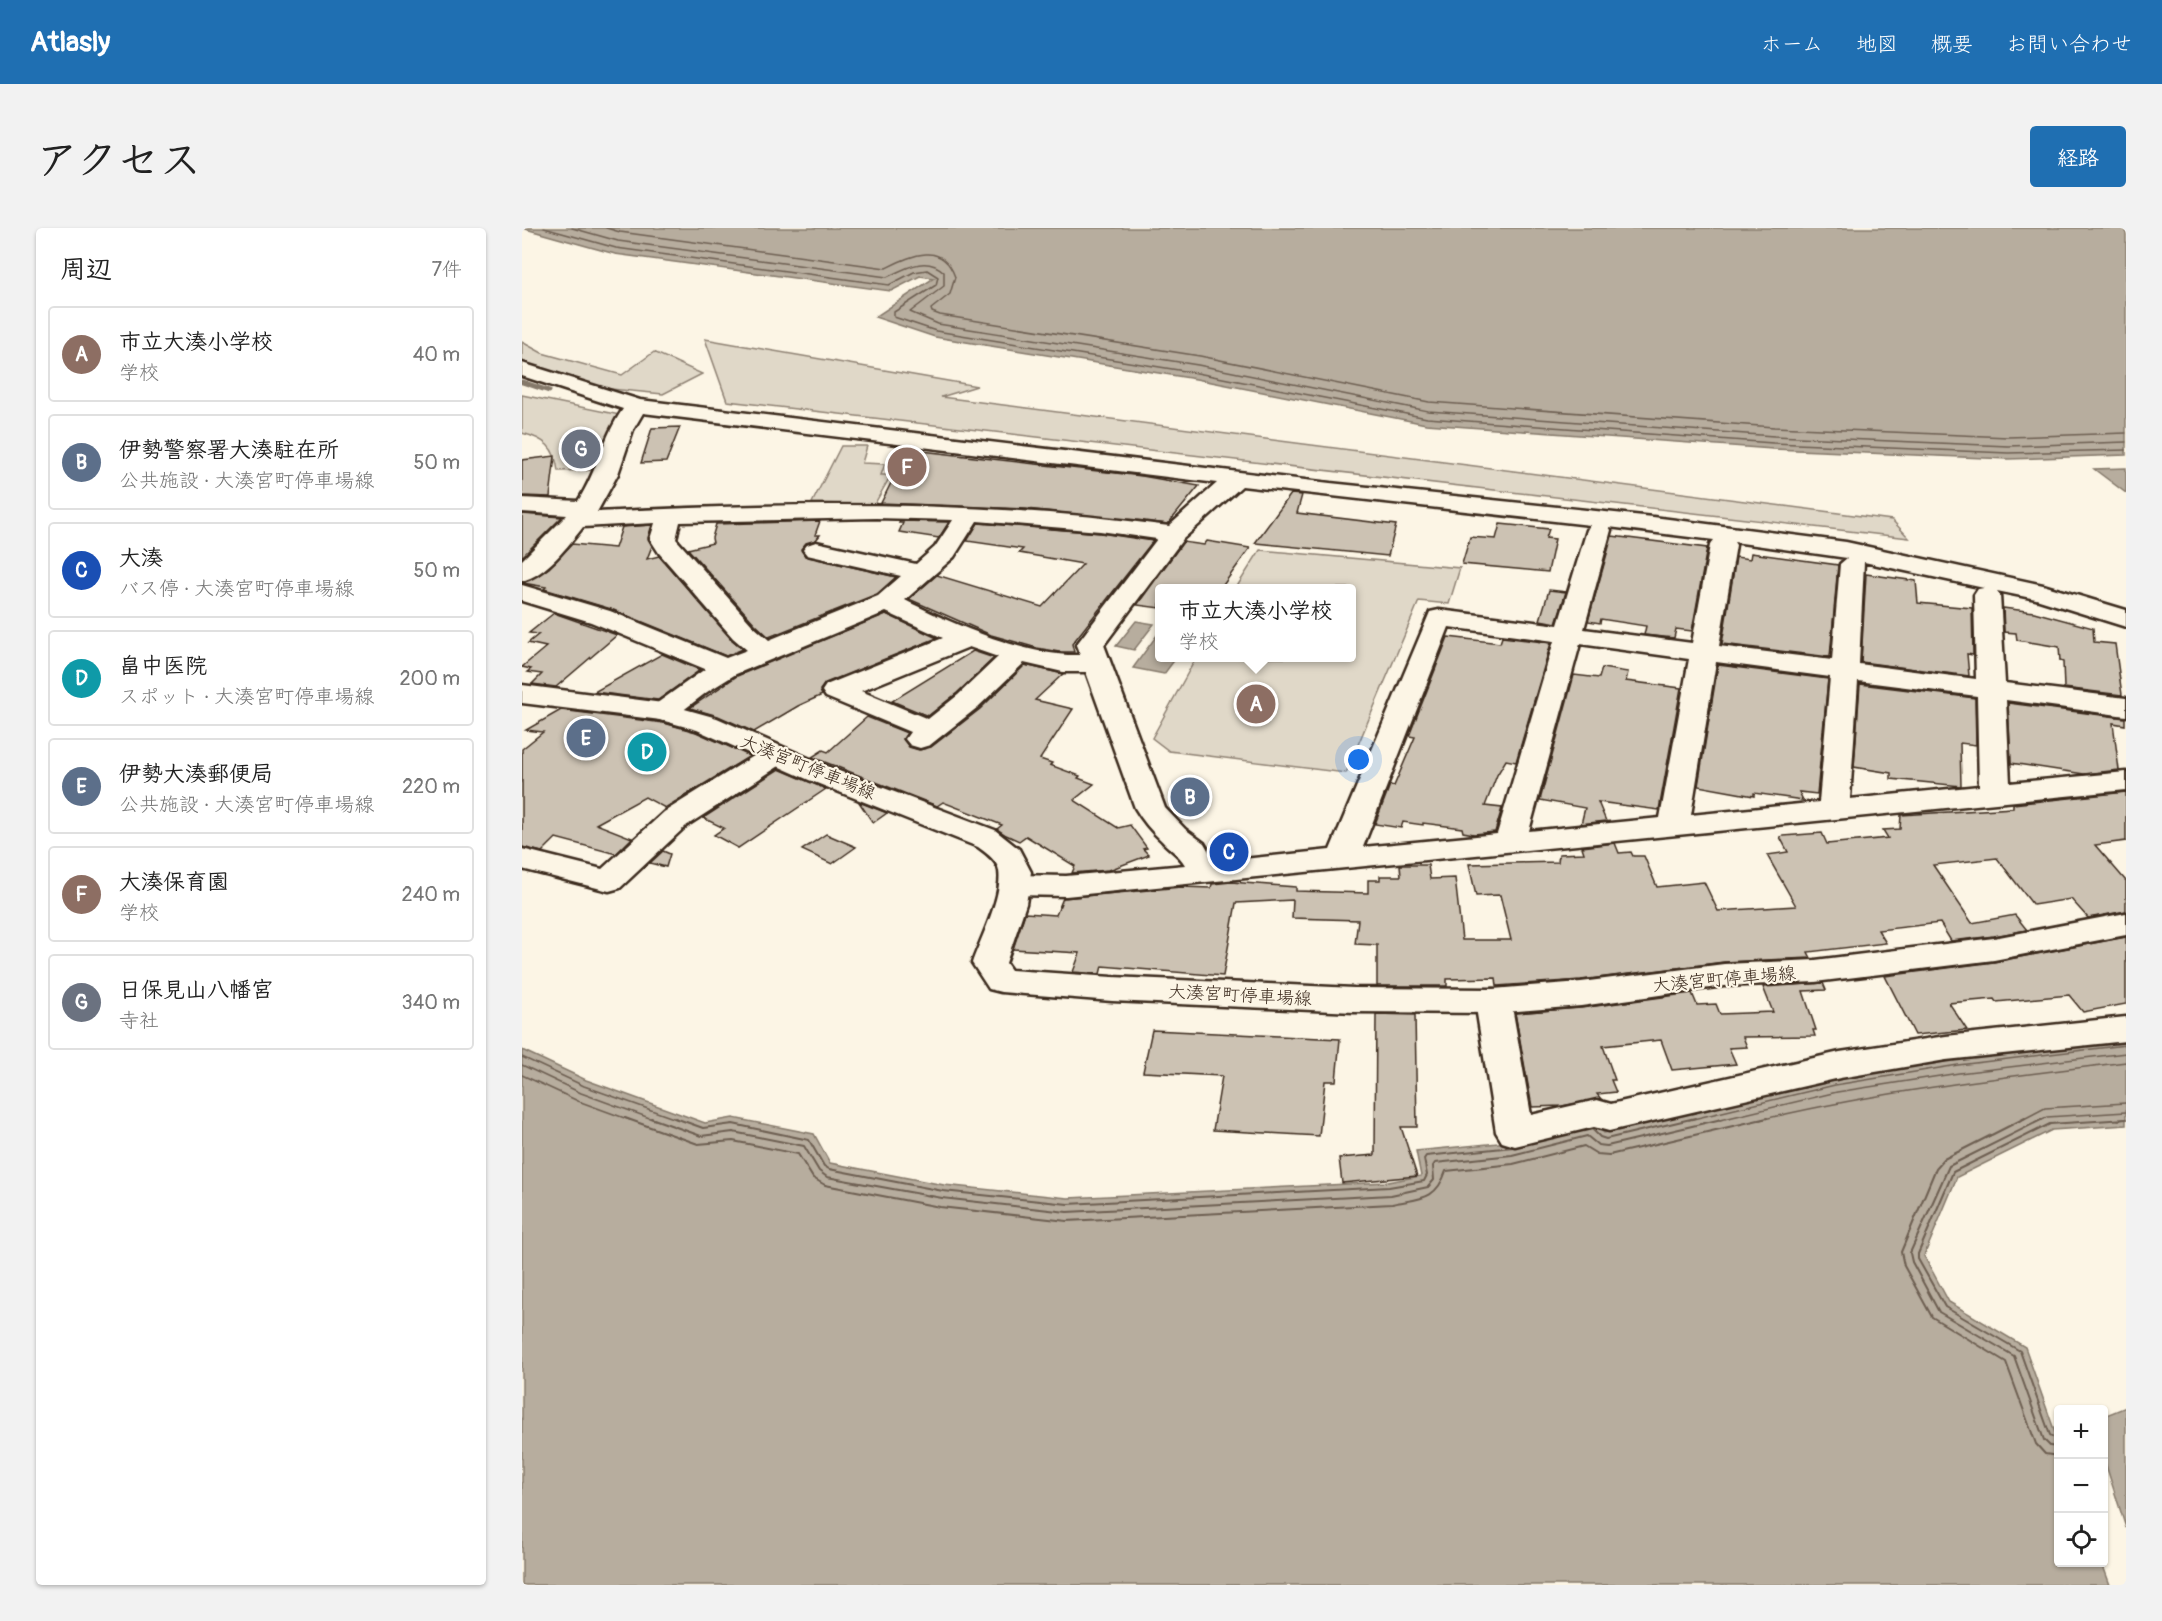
<!DOCTYPE html>
<html lang="ja">
<meta charset="utf-8">
<style>
:root{--surface:#fff;--page:#f2f2f2;--text:#222;--muted:#767676;--line:#e0e0e0;--accent:#1f6fb2}
body{margin:0;font-family:Pangolin,"Klee One",sans-serif;background:var(--page);color:var(--text)}
.controls{position:absolute;right:18px;bottom:18px;display:grid;overflow:hidden;border-radius:6px;box-shadow:0 2px 4px #0004}
.controls button{width:54px;height:54px;display:grid;place-items:center;padding:0;border:0;border-bottom:2px solid var(--line);background:var(--surface);color:var(--text);font:30px sans-serif}
.you{position:absolute;left:837px;top:532px;width:21px;height:21px;margin:-15px;border:4px solid #fff;border-radius:50%;background:#1a73e8;box-shadow:0 0 0 9px #1a73e833}
.badge{display:grid;place-items:center;width:39px;height:39px;border-radius:50%;background:var(--accent);color:#fff;font-size:20px;font-weight:700}
.pin{position:absolute;translate:-50% -50%;border:3px solid #fff;box-shadow:0 2px 6px #0006}
.popup{position:absolute;left:633px;top:356px;width:201px;height:78px;box-sizing:border-box;display:grid;place-content:center;border-radius:6px;background:var(--surface);filter:drop-shadow(0 2px 4px #0005);font-size:20px;white-space:nowrap;color:var(--muted)}
.popup b{font-size:22px;color:var(--text)}
.popup::after{content:'';position:absolute;left:50%;top:100%;margin-left:-12px;border:12px solid transparent;border-top-color:var(--surface)}
.list{margin:0;padding:0;list-style:none}
h2{display:flex;justify-content:space-between;align-items:center;height:78px;margin:0;padding:0 24px;font-size:26px}
h2 small{font-size:20px;font-weight:400;color:var(--muted)}
.list li{display:grid;grid-template-columns:39px 1fr auto;gap:18px;align-items:center;box-sizing:border-box;height:96px;margin:0 12px 12px;padding:0 12px;border:2px solid var(--line);border-radius:6px}
.list b{display:block;font-size:22px;white-space:nowrap}
.list p{margin:0;font-size:20px;white-space:nowrap;color:var(--muted)}
.list em{font-size:20px;font-style:normal;color:var(--muted)}
.icon{flex:none;width:33px;height:33px;fill:none;stroke:currentColor;stroke-width:2;stroke-linecap:round;stroke-linejoin:round}
.map{position:relative;flex:none;width:1604px;height:1357px;overflow:hidden;border-radius:6px}
header{display:flex;align-items:center;gap:36px;box-sizing:border-box;height:84px;padding:0 30px;background:var(--accent);color:#fff}
header strong{font-size:28px}
nav{display:flex;gap:33px;margin-inline-start:auto;font-size:21px}
.intro{display:flex;align-items:center;justify-content:space-between;box-sizing:border-box;height:144px;padding:0 36px}
h1{margin:0;font-size:42px}
.button{padding:15px 27px;border-radius:6px;background:var(--accent);color:#fff;font-size:21px;font-weight:700}
main{display:flex;gap:36px;padding:0 36px}
aside{flex:1;background:var(--surface);border-radius:6px;box-shadow:0 2px 4px #0004}
.map>svg:first-child{display:block}
.green{fill:#e0d8c8;stroke:#8e8173;stroke-width:1.5}
.water{fill:#b7ad9e;stroke:#85796b;stroke-width:1.5}
.lines{fill:none;stroke-linecap:round;stroke-linejoin:round}
.shore-far1{stroke:#6d5e51;stroke-width:1.5}
.shore{stroke:#6d5e51;stroke-width:2}
.stream{stroke:#85796b;stroke-width:5}
.building{fill:#ccc2b3;stroke:#3b2a1e;stroke-width:1.5}
.minor-casing{stroke:#3b2a1e;stroke-width:5}
.major-casing{stroke:#3b2a1e;stroke-width:5}
.minor{fill:#fcf5e5;fill-rule:evenodd}
.major{fill:#fcf5e5;fill-rule:evenodd}
.labels{text-anchor:middle;stroke-width:4.5;stroke-linejoin:round;paint-order:stroke}
.street-label{font-size:18px;fill:#3b2a1e;stroke:#fcf5e5}
</style>
<header>
<strong>Atlasly</strong>
<nav><a>ホーム</a><a>地図</a><a>概要</a><a>お問い合わせ</a></nav>
</header>
<div class="intro"><h1>アクセス</h1><a class="button">経路</a></div>
<main>
<aside>
<h2>周辺<small>7件</small></h2>
<ul class="list">
<li><span class="badge" style="background:#8d6e63">A</span><div><b>市立大湊小学校</b><p>学校</p></div><em>40 m</em></li>
<li><span class="badge" style="background:#5c6f8a">B</span><div><b>伊勢警察署大湊駐在所</b><p>公共施設 · 大湊宮町停車場線</p></div><em>50 m</em></li>
<li><span class="badge" style="background:#1a4fb4">C</span><div><b>大湊</b><p>バス停 · 大湊宮町停車場線</p></div><em>50 m</em></li>
<li><span class="badge" style="background:#0f9aa8">D</span><div><b>畠中医院</b><p>スポット · 大湊宮町停車場線</p></div><em>200 m</em></li>
<li><span class="badge" style="background:#5c6f8a">E</span><div><b>伊勢大湊郵便局</b><p>公共施設 · 大湊宮町停車場線</p></div><em>220 m</em></li>
<li><span class="badge" style="background:#8d6e63">F</span><div><b>大湊保育園</b><p>学校</p></div><em>240 m</em></li>
<li><span class="badge" style="background:#6b7280">G</span><div><b>日保見山八幡宮</b><p>寺社</p></div><em>340 m</em></li>
</ul>
</aside>
<div class="map">
<svg width="1604" height="1357" viewBox="0 0 1604 1357">
<rect width="100%" height="100%" fill="#fcf5e5"/>
<filter id="ink" filterUnits="userSpaceOnUse"><feTurbulence type="fractalNoise" baseFrequency=".0167" numOctaves="2"/><feDisplacementMap in="SourceGraphic" scale="12" xChannelSelector="R" yChannelSelector="G"/><feConvolveMatrix kernelMatrix="1 2 1 2 8 2 1 2 1" color-interpolation-filters="sRGB"/></filter>
<g filter="url(#ink)">
<g class="green">
<path d="M183,111l272,47 -36,11 951,123 17,18 -1182,-137z"/>
<path d="M0,114l20,11 80,22 32,-23 48,22 -39,20 -63,-6 -78,-25z"/>
<path d="M0,167l98,20 -27,55 -35,1c-3,-24 -13,-32 -36,-38z"/>
<path d="M319,218h26l-5,17 23,1 -4,11h10l-17,30 -62,-2z"/>
<path d="M738,322l200,18 -11,36 -30,-3 -73,172 -177,-22 -17,-13 44,-80h156v-70h-116z"/>
</g>
<g class="water">
<path d="M0,0h1604v227l-118,4 -235,-10 -347,-25 -230,-45 -261,-42 -60,-20 59,-39 -14,-2 -29,15 -276,-37z"/>
<path d="M1604,240v25l-32,-24z"/>
<path d="M614,393l18,3 -20,26 -18,-4z"/>
<path d="M638,403v27h16l-12,16 -31,-6z"/>
<path d="M1604,811v86l-74,5 -95,47 -33,79 25,46 76,45 33,94v121l44,1 8,22h-1588v-535l64,30 119,43 28,-5 81,16 16,29 114,22 124,13 320,-16 33,-6 -5,-25 93,-9 83,-21 12,12 230,-54 123,-19z"/>
<path d="M1604,1179v121l-22,-69v-43z"/>
</g>
<g class="lines">
<g class="shore-far1">
<path d="M22,0l72,20 273,37 25,-13 13,-2 11,7 -2,8 -42,27v5l42,14 261,42 230,45 346,25 235,10 118,-3"/>
<path d="M50,0l46,13 269,36c19,-9 39,-22 57,-5v14l-34,26 28,12 260,41 230,46 346,25 234,10 118,-4"/>
<path d="M84,0l14,4 266,36c25,-12 56,-28 69,9l-5,17 -19,15 1,3 8,3 260,41 229,46 345,25 234,10 118,-4"/>
<path d="M0,829l62,29 95,34"/>
<path d="M0,837l59,28 74,27"/>
<path d="M0,847l56,26 52,19"/>
<path d="M1167,892l146,-35 123,-20 168,-20"/>
<path d="M1198,892l117,-28 122,-19 167,-20"/>
<path d="M1238,892c121,-29 243,-43 366,-58"/>
<path d="M1500,892l23,-12 81,-5"/>
<path d="M1520,892l5,-3 79,-5"/>
<path d="M1596,892l8,-1"/>
</g>
<g class="shore">
<path d="M103,890l73,26 35,-3 65,13 15,24 12,7 115,22 127,14 325,-17c28,-6 44,-3 54,-33l67,-7 71,-18 13,8 12,1 158,-37"/>
<path d="M129,890l50,18 32,-4 71,14 15,25 8,6 115,21 125,14 324,-17 37,-8 6,-7 -1,-14 2,-3 77,-8 75,-19 11,9 9,1 119,-28"/>
<path d="M153,890l28,10 30,-4 76,16 15,26 5,3 114,22 125,13 321,-17 35,-6 3,-6 -3,-16 2,-3 87,-9"/>
<path d="M1503,890l-81,41 -8,9 -35,84 3,14 28,51 74,45 30,82 9,10 13,2"/>
<path d="M1523,890l-96,48 -39,87 2,9 27,50 75,44 30,84 6,6 8,1"/>
<path d="M1070,901l8,8 6,2 89,-21"/>
<path d="M1536,1212l-8,-5 -30,-84 -75,-44 -27,-48v-5l35,-82 97,-48 76,-5"/>
</g>
<path class="stream" d="M0,154l27,9"/>
</g>
<g class="building">
<path d="M158,199l-14,35 -25,1 11,-35z"/>
<path d="M382,221l238,27 57,10 -31,38 -142,-15 -145,-6 15,-30 -9,-1z"/>
<path d="M33,228l-5,41 -28,-1v-36z"/>
<path d="M769,266l11,1 -5,18 99,12 -8,31 -133,-13z"/>
<path d="M0,286l40,3 -40,40z"/>
<path d="M298,293l-5,14h5l-4,5 -10,3 -5,6 4,7 91,21 -19,17 -108,43 -14,-13 -67,-75 25,-6 -1,-5 4,-14z"/>
<path d="M378,293l49,1 -10,16 -40,-6 4,-9h-4z"/>
<path d="M456,295l122,10 53,8 -81,103 2,8h-15l-22,-4 -46,-13 -82,-36 28,-24 105,32 41,-43 -64,-11 4,-4 -56,-8z"/>
<path d="M978,296l49,5 -3,9 9,1 -7,33 -86,-8 8,-27 26,2z"/>
<path d="M130,297l-4,13 4,8 -5,13 12,-3 72,83 12,10 -17,7 -115,-47 -67,-20 2,-2 -23,-4 26,-15 23,-24 43,4 7,-21z"/>
<path d="M1090,308l95,12 -15,83 -16,-2 -2,9 -30,-3 2,-9 -45,-7 -1,4 -12,-2z"/>
<path d="M685,313l43,7 -29,40h-61v20l-23,-3 46,-63 21,3z"/>
<path d="M1229,325l87,12 -8,92 -108,-13 14,-87 14,2z"/>
<path d="M1344,346l50,7 2,22 54,5 1,47 -6,-1 2,22 -108,-14z"/>
<path d="M1027,362l17,2 -10,31 -16,-3z"/>
<path d="M1481,380l31,4 59,16 1,14 21,2 7,51 -58,-7 -1,-26 -3,-1 -1,-14 -42,-7 -1,-7 -12,-1z"/>
<path d="M32,385l63,22 -61,52 -24,-3 10,-10 -15,-2 4,-3 -9,-2 24,-20 -18,-4 11,-9 -10,-1z"/>
<path d="M364,386l51,24 -112,45 -5,7 2,5 -24,11 -44,26 -36,-16 -28,-8 47,-32z"/>
<path d="M926,409l52,6 2,-6 49,6 -35,119 -10,-2 -9,15 -12,31 17,2 -7,24 -21,2 -11,-2 -1,-4 -39,-5v2l-20,-3 -2,6 -26,-4 15,-39 4,1 21,-49 -6,-1z"/>
<path d="M451,423l21,7 -37,35 -29,23 -36,-15z"/>
<path d="M140,426l38,16 -42,30 -64,-8z"/>
<path d="M503,437l38,9 -28,26 38,9 -33,50 12,4 -2,2 30,11 -2,2 16,6 -20,16 44,28 12,-3 17,23 -4,1 6,6 -40,15 -37,3 3,-7 -49,-30 -7,5 -13,-6 -9,-6 5,-4 -59,-23 -6,4 -125,-49 11,-7 5,2 39,-35 40,16 -4,6 6,8 10,3 12,-3 49,-38z"/>
<path d="M1196,437l110,14 -11,115 -18,-2 4,8 -49,-7v3l-56,-10z"/>
<path d="M1080,440l26,4 -2,9 55,7 -22,122 -61,-8 8,19 -25,3 4,-16 -45,-8 34,-125 25,3z"/>
<path d="M1338,456l115,14 1,47 -16,-2 1,43 -70,-7v-6l-37,-6z"/>
<path d="M1486,475l117,15v7l-12,-2 6,47 -35,4 -73,-11z"/>
<path d="M39,482l103,13 32,9 54,24 -85,52 -20,-11 -49,27 36,14 -16,16 -60,-16 -14,14 -20,-5v-98l21,-17 -17,-2z"/>
<path d="M257,541l47,20 -88,59 -24,-13 10,-7 -21,-10z"/>
<path d="M1604,564v49l-31,4 31,36v30l-38,7 -17,-19 -38,6 -36,-47 -64,7 39,58 43,-8 12,15 -33,6 -43,5 -11,-18 -62,7 8,13 -78,9 3,6 -87,4 -143,18 -84,6 -1,-8 -49,1v7h-70v-41l-22,-1 3,-24 -66,-2 1,-18 -57,3 -13,73 -121,-10 -2,8 -27,-2 7,-19 -67,-4 12,-36 31,2 7,-17 118,-11 30,1 1,-4 19,-2 65,5v4l72,2v-13h12v-4h21l-1,-11h28l2,14 25,-1 7,62h49l-11,-45 -24,1 -7,-32 89,-2 1,-8 25,-1 -2,-6 33,-4 4,10 12,-1 2,4h11l13,31 47,-5 14,29 78,-5 -29,-51 21,-3 -8,-15 3,-1 39,-3 5,11 61,-6 -5,-8 17,-1 1,-14 112,-7v-4z"/>
<path d="M337,574l28,11 -14,10z"/>
<path d="M304,606l30,13 -24,17 -30,-14z"/>
<path d="M141,623l7,3 -4,13 -16,-4z"/>
<path d="M1604,709v67l-43,8 -14,-17 -73,7 -2,-3 -45,4 18,27 -52,5 -30,-59 109,-14z"/>
<path d="M1301,755l3,7 -23,1 13,39h-3l2,6 -72,1 4,10 -18,1 7,16 -64,6 -11,-30 -58,6 12,34h-4l5,12 -19,2 4,5 -39,7 -30,1 -17,-94 66,-5 111,-15 5,12 19,-1 4,10 53,-2 -10,-25z"/>
<path d="M854,786l39,1 2,112h-16l16,49 -75,7 -3,-25 36,-3z"/>
<path d="M630,802l188,9 -4,42h-11l-6,55 -106,-6 9,-54 -79,-4z"/>
</g>
<g class="lines">
<g class="minor-casing">
<g id="minor">
<path d="M0,135l118,37 690,83 323,34 193,25 197,43 83,25v17l-90,-28 -39,-8 3,4 5,88 121,15v18l-120,-16 4,83 116,-11v18l-1060,106 -51,-1 -12,-3 -4,-7 4,-7 12,-3 51,1 119,-11c-6,-11 -15,-15 -23,-24 -11,-10 -20,-21 -27,-33l-49,-136h-23l-39,-9 -46,44 -48,38 -10,3 -10,-3 -5,-6 5,-7 -84,-35 -4,-6 4,-6 117,-47 -57,-26 -150,62 -29,18 -34,26 -10,3 -10,-3 -4,-6 4,-6 52,-37 -114,-47 -69,-21v-16l88,26 116,47 21,-8 -14,-12 -74,-85 -9,-14 5,-16 -72,4c-15,19 -37,48 -61,54v-21l45,-45 -45,-3v-14l56,3c20,-31 25,-64 45,-92l-101,-33zM121,185l574,70 -48,43c-191,-26 -380,-24 -572,-14l21,-38 15,-44zM720,258l348,39 -3,5 -29,95 -119,-15 -9,2 -100,238 -115,12 -11,-19 -19,-14 -20,-21 -61,-163 79,-106zM354,290l77,2 -18,27 -19,17 -100,-22 -9,3 -4,5 4,5 94,21 -23,20 -109,44 -16,-14 -77,-87 4,-17zM455,293l123,10 57,8 -81,106 4,10c-53,2 -128,-31 -175,-55l49,-43zM1087,299l105,13 -4,5 -18,98 -108,-14 27,-99zM1212,314l113,16 -7,6 -8,96 -113,-14 17,-101zM1342,334l120,26 -6,1 -4,6 2,84 -117,-15zM927,399l105,14 -57,193 -134,13zM1058,416l109,15 -29,159 -131,13zM447,419l29,10 -40,38 -30,24 -67,-28zM1194,434l114,15 -11,125 -128,13zM1336,453l119,15 2,90 -129,13z"/>
<path d="M254,518l11,3 4,6 -4,6 -101,65 -66,62 -11,3 -87,-22v-20l80,20 62,-57 101,-63z"/>
<path d="M971,761l12,4 6,8 20,114 66,-15 14,4 229,-52 106,-16 180,-19v24l-180,19 -106,18 -231,53 -15,-4 -79,19 -13,-4 -6,-10 -21,-131 6,-8z"/>
</g>
</g>
<g class="major-casing">
<path id="major" d="M0,457l141,18 54,15 114,50 164,62 24,19 12,23 -5,32 -20,59 5,7 101,7 242,11 139,1 88,-7 143,-18 91,-4 179,-22 132,-25v22l-132,25 -179,22 -91,4 -143,20 -88,7 -139,-1 -242,-11 -111,-9 -12,-3 -17,-26c8,-23 34,-73 26,-96 -4,-9 -13,-15 -20,-20l-169,-67 -112,-50 -36,-10 -139,-17z"/>
</g>
<use href="#minor" class="minor"/>
<use href="#major" class="major"/>
</g>
</g>
<g class="labels">
<g class="street-label">
<text transform="translate(286 539) rotate(22)" y="6">大湊宮町停車場線</text>
<text transform="translate(1202 751) rotate(-5)" y="6">大湊宮町停車場線</text>
<text transform="translate(718 767) rotate(3)" y="6">大湊宮町停車場線</text>
</g>
</g>
</svg>
<div class="controls">
<button>+</button>
<button>−</button>
<button><svg class="icon" aria-label="locate" viewBox="0 0 24 24"><circle cx="12" cy="12" r="6"/><path d="M12 2v4M12 18v4M2 12h4M18 12h4"/></svg></button>
</div>
<div class="you"></div>
<div class="pin badge" style="left:734px;top:476px;background:#8d6e63">A</div>
<div class="popup"><b>市立大湊小学校</b>学校</div>
<div class="pin badge" style="left:668px;top:569px;background:#5c6f8a">B</div>
<div class="pin badge" style="left:707px;top:624px;background:#1a4fb4">C</div>
<div class="pin badge" style="left:125px;top:524px;background:#0f9aa8">D</div>
<div class="pin badge" style="left:64px;top:510px;background:#5c6f8a">E</div>
<div class="pin badge" style="left:385px;top:239px;background:#8d6e63">F</div>
<div class="pin badge" style="left:59px;top:221px;background:#6b7280">G</div>
</div>
</main>
